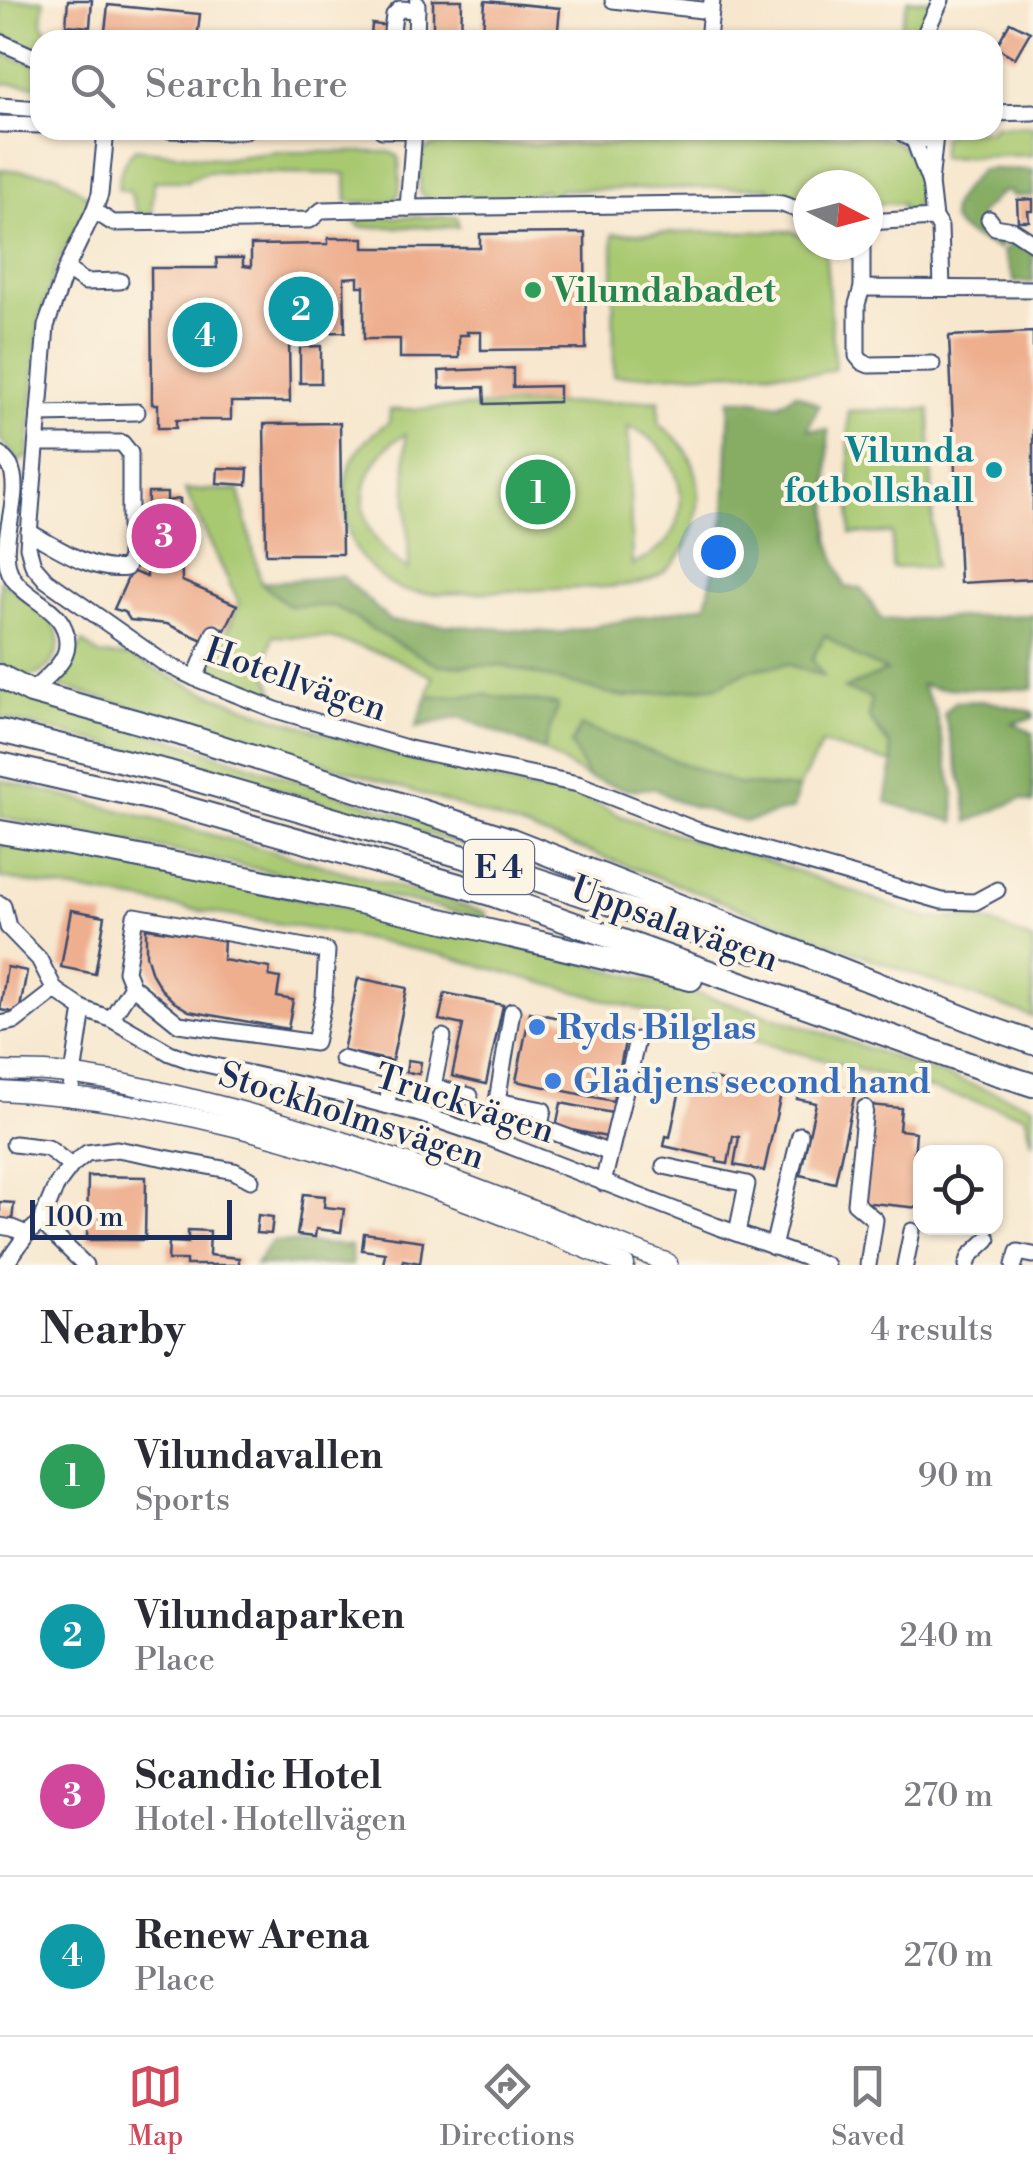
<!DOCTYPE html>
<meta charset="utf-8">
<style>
:root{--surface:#fff;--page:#f2f2f3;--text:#2b2b33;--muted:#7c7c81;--line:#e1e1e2;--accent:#d1495b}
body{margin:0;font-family:"Libre Bodoni",serif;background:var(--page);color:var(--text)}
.controls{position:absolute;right:30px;bottom:30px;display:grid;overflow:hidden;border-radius:20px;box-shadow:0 2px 8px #0004}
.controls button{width:90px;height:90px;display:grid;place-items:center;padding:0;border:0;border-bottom:2px solid var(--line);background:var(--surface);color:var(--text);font:50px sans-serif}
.compass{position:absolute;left:793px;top:170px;width:90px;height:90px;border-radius:50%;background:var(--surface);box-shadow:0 2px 8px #0004;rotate:96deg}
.scale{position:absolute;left:30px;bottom:25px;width:202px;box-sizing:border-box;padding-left:10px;border:5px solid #1b2f5e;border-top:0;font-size:28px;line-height:35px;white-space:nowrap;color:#1b2f5e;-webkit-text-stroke:8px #fcf5e5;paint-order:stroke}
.you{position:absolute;left:718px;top:552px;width:35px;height:35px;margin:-25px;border:8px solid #fff;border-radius:50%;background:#1a73e8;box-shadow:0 0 0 15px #1a73e833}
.badge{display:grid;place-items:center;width:65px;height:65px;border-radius:50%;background:var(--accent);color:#fff;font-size:32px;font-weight:700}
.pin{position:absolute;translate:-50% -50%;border:5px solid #fff;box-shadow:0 2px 10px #0006}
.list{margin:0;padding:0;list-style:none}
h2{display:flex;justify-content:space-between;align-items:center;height:130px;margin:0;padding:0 40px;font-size:42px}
h2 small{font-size:32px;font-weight:400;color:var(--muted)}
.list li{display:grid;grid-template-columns:65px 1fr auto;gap:30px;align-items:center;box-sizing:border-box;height:160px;padding:0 40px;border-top:2px solid var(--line)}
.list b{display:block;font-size:38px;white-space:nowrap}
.list p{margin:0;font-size:32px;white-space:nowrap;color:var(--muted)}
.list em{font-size:32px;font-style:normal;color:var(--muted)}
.icon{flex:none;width:55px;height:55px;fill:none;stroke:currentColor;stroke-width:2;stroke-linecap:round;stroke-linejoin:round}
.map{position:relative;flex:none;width:1033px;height:1265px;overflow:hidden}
.search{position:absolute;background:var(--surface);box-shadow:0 2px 8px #0004;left:30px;right:30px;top:30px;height:110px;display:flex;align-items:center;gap:25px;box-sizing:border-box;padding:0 35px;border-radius:30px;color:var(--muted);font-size:38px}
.sheet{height:770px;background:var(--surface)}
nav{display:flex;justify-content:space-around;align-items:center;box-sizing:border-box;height:140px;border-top:2px solid var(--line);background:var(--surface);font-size:28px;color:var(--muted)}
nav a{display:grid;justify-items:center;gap:5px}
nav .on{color:var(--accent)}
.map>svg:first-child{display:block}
.green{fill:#a9c971;stroke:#627c68;stroke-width:2.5;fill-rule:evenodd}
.forest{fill:#86ad63;stroke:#506e60;stroke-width:2.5}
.building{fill:#eeaf8f}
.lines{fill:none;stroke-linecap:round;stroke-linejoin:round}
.minor-casing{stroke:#3c4b6f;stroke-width:19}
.major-casing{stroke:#3c4b6f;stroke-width:21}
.highway-casing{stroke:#3c4b6f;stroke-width:26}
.minor{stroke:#fff;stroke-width:15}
.major{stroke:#fff;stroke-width:18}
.highway{stroke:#fff;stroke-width:22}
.leisure-dot{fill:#2e9e5b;stroke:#fcf5e5;stroke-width:4}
.culture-dot{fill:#0f9aa8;stroke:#fcf5e5;stroke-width:4}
.shop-dot{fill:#3f7fe0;stroke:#fcf5e5;stroke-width:4}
.labels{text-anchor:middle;stroke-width:8;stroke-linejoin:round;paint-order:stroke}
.shield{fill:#fcf5e5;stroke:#5e6a86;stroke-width:2.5}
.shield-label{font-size:32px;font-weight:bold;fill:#1b2f5e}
.leisure-label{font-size:35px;font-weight:bold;fill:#27864d;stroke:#fcf5e5;text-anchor:start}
.culture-label{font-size:35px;font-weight:bold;fill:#0d838f;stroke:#fcf5e5;text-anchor:end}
.street-label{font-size:35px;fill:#1b2f5e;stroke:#fcf5e5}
.shop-label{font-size:35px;font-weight:bold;fill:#366cbe;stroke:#fcf5e5;text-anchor:start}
</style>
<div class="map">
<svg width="1033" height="1265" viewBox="0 0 1033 1265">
<rect width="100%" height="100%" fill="#fcf5e5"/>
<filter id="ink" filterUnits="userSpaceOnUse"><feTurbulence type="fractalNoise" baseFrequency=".01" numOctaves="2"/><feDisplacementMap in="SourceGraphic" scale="20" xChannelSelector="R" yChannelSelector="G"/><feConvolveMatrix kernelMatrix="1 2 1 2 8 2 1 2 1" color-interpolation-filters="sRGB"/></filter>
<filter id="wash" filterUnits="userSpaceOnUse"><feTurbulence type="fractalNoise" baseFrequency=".0048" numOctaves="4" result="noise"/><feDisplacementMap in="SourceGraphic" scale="40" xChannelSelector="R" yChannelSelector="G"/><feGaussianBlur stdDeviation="2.25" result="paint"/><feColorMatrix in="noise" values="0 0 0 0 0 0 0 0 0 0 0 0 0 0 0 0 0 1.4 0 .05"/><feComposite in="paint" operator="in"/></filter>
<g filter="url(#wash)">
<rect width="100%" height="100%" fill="#f7e7ce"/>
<g class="green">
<path d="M0,0h44l-2,23 8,13 17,4h-27v10l-39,-15z"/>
<path d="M908,0h24l-11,20 -6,20h-18z"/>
<path d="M0,52l16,7 24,5v22l-40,-3z"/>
<path d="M993,125h40v30l-93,3 2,-20 11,-8h40z"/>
<path d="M853,134c35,2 59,6 65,45 1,12 2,21 -5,31l-10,3 -1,-9 -34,-1v-18h-60v20l-28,-10 -10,2 -1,-10 -211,3 -1,12 -12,-12 -7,1 -12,10 -97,-1 -9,-7v-38l6,-6 10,-4 199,-1z"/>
<path d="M136,149l86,10 53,-7h115l6,3 3,4c0,10 3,28 -1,36 -6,12 -40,7 -51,6l-1,-27 -139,-2 -20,9h-33l-2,33 -14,1 -8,-23 -12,-3c2,-16 4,-30 18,-40z"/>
<path d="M0,169l57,5 34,25 -33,63 -19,58 -11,137 -9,4 -19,-22z"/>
<path d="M350,217h107l1,10h-98z"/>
<path d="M792,231l16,9v5l17,2 10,122 -20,5 -44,-3 -157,5 -1,-142z"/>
<path d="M659,400v24c18,13 31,27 37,49 10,36 -8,92 -45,106 -14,6 -31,7 -46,8l-166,7c-13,-1 -27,0 -39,-5 -19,-8 -42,-31 -49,-50 -6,-16 -8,-56 -2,-71 8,-20 22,-35 40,-46l1,-12zM628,427c47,14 70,77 37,116 -9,10 -21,16 -33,23zM405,434l4,135 -1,1c-10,-8 -21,-16 -29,-27 -30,-37 -13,-87 26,-109z"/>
<path d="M930,409l4,158 -42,1v-35l-41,1 -3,-123z"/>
<path d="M185,490h54l22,93 28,22 46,1 52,32 51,27 66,1 120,31 94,-11 31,-16 39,-6 33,12 -9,-17 13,-24 28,20 34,16 -41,17 25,10 -2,20 20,27 4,18 -71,-19 -24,45 -60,-5 -156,-57 -11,17 17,34 -45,-27 14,-47 -70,-9 -60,2 6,-20 -43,-21 -60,-18 -57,-2 -9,32 16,35 -73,-25 32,-75z"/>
<path d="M0,580c17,14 44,28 55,47 11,18 -3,46 -25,49 -10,2 -21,-5 -30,-9z"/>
<path d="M83,642l16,13 30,1 68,33 80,29 155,48 9,-2 30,4 13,9 49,13 42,3 46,23 73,24 61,16 173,63 49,-2 56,24v76c-158,-54 -313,-118 -470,-175 -167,-60 -337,-108 -508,-157 12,-13 17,-29 28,-43z"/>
<path d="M0,687l183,56 349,115v8l-310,-94 -222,-54z"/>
<path d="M0,780c163,40 325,85 487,133l-1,5 -312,-67 -174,-34z"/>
<path d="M0,844c255,41 513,93 761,169 91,28 181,63 272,92v39l-8,-29 -583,-160 -107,-22 -335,-55z"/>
</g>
<g class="forest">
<path d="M993,169l40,1v26h-21l-1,-4h-9l-22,21 -1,11 8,7 19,4 -7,14c-59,-24 -61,-33 -19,-79z"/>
<path d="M1014,239l19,11v32h-18l-12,-29z"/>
<path d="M796,393l23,12 -11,24 20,1 1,110 16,47 16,1 21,32 151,-5v74l-97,-1 -15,-3 14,25 19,84 1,28 -69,-20 7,-39 -4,-19 -20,-26 2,-20 -27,-9 42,-18 -33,-16 -28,-20 -13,24 11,17 -35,-12 -39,6 -31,16 -95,11 -119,-31 -66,-1 -51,-27 -52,-32h-46l-28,-23 81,-7 48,45 169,12 147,-28 19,-90 5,-116h19l30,5z"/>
<path d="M487,695l71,10 -15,46 -83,-34 -44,10 11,-30z"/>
<path d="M986,701l47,11v6l-20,5 20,10v70l-12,-4 -53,23 -3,-28 -21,-80 11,-12z"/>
<path d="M581,726l157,58 60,5 -5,20 -48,13 -69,-21 -22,-13 -27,2 -39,-12 -17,-34z"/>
<path d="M272,1241l79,5 1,19h-97z"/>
</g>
<g id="blocks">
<g class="building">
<path d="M68,0h24l-2,27 -24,-2z"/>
<path d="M433,0h29l-1,40h-28z"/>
<path d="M485,1l75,7 -3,32 -74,-7z"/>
<path d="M108,5l92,9 -3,26 -92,-9z"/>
<path d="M1010,22l20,10 -15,26 -19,-11z"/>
<path d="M372,24l18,2 -1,12 -18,-2z"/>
<path d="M76,31l26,3v6h-27z"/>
<path d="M1033,199v12h-5l1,10h-11l-1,-21z"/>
<path d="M585,233l1,116 -105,1v-18h-14l1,3h-9v23h-59v-19h-36v-53h-6v-9l-14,1 1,54 -43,1v8h-13l1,61h-59v18h-55v8h-18v-24h-6l-1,-136h66l-1,-10h27v8l8,1v-22l77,-1v-6h36v10h116v-14z"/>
<path d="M1033,332v247l-73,4 -11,-247z"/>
<path d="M321,346v37h-21v-36z"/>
<path d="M513,368v19l46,-1v16l-74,2 -1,-17 -44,1 -1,-17z"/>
<path d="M340,423l2,131h-76l-2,-130z"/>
<path d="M218,468l30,1 -1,16 -30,-2z"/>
<path d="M148,493h19v8l13,-2 2,82 55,24 -12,25 -10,-5 -8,17 -40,-18 -37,-4 -5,-8 -11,-3 17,-38 16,6z"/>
<path d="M71,910l34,6 -10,58 -34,-7z"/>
<path d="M146,928l78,11 -1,21 47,8 -1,8 11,2 -3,19 16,3 -5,29 -99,-18 -15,-9 -13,-13 -9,-15 -6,-19z"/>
<path d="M7,967l20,4 -8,42 -19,-3z"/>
<path d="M358,978l49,10 -15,73 -49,-10z"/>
<path d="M445,993l58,12 -17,79 -34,-8 11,-51 -24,-5z"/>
<path d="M530,1012l97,20 -14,69 -97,-20z"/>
<path d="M408,1060l13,2 -2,12 -13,-2z"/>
<path d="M709,1078l72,16 -17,77 -30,-6 5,-28 -6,-1 -5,28 -11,-2v-4l-53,-12 2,-10 4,1 11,-52 26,4z"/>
<path d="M801,1082l54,11 -20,90 -35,-8 16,-72 -19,-4z"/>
<path d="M561,1103l51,10 -5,24 -51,-10z"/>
<path d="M870,1105l31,3 -2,22 17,2 -2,26 6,1v49l-59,-6z"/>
<path d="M88,1176l58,1 -1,63h-58z"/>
<path d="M303,1194l22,2 -1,11 20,2 -3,23 -25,-3 -1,8 -18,-2z"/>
<path d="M0,1202l14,1 -2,18 -12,-1z"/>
<path d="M258,1215l15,2 -2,17 -15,-1z"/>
<path d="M188,1230l22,1 -1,24 30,3v7h-53v-5h-18l1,-18 19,1z"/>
<path d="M364,1233l59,8 -3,22 -17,-3 -1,5h-19l2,-12 -23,-3z"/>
</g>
</g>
</g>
<g filter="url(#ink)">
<use href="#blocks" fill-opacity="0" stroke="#3c4b6f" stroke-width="2.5"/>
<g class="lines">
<g class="minor-casing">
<g id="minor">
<path d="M613,0l98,11"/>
<path d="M391,40l3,-25 6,-6 17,1"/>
<path d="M416,40l1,-36"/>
<path d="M708,40l4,-40"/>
<path d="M922,40l19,-40"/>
<path d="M0,42l34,15h6"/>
<path d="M0,106l40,3"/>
<path d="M993,113l40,-1"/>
<path d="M0,124l40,1"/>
<path d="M106,130l-6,64 -6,17 -28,58 -20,57 -18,221 5,18 13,15 118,83 31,15 81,32 134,39 168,35 123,48 241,69 33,1 22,-12"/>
<path d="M170,130l57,2 19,-2"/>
<path d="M382,130h99"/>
<path d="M414,130l-6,78 365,-5 9,1 26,9"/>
<path d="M899,130c13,13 28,14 41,0"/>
<path d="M930,183l5,-48"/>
<path d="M94,211l19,12 197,-3 12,-10 86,-2"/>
<path d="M934,218l6,9 2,61"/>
<path d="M989,219l6,8 18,3 20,13"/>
<path d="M868,222l66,-4 -4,-35 -16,-43"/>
<path d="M862,245v43l171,1"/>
<path d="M66,269l19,13 35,-1"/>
<path d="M862,288l-5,16v52l5,6 7,3 63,-1"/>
<path d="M39,414l98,-2"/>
<path d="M0,454c3,4 7,7 10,12 13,27 -10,71 -2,101 9,34 60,37 59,77 0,20 -23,35 -36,48"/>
<path d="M29,532c28,15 64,41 97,36l4,-10v-105l-8,-10h-85"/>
<path d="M195,678l19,-45"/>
<path d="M0,904l3,2 5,21 31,32 16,31 28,19 28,10 59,34 22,8 162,36 66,17 67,23 229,89 110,39"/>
<path d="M111,1019l21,-33 47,38 136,19 9,-46 3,-46 -192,-35 -9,55 6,15"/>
<path d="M0,1024l15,-3 40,-31"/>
<path d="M342,1059l52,14 -8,32"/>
<path d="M433,1087l37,9"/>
<path d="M70,1095l13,-86"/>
<path d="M497,1101l46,9 -3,17 70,26"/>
<path d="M865,1108l-10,95 20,17 -7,45"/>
<path d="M420,1114l13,-27 10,-50"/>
<path d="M487,1137l10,-36 15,-90"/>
<path d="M14,1144l34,4 23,18"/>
<path d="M664,1166l83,18 -10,49"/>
<path d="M603,1183l34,-143"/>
<path d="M41,1222l44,43"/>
<path d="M0,1226l12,2 15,6"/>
<path d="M773,1247l27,-112"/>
<path d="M5,1265l22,-31 14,-12 15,-36 15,-20 16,-13 30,-4 117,22 17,9"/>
<path d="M905,1265l7,-34"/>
<path d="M967,1265l3,-9 18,-17"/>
<path d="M1014,1265l4,-13 15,3"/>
</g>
</g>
<g class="major-casing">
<g id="major">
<path d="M0,1071c15,1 30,0 46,1 53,4 105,17 156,29 161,39 313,102 466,162l-1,2"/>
<path d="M0,1091c219,10 424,91 625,174"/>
</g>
</g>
<g class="highway-casing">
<g id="highway">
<path d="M0,676l31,16 150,42 331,106 478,188 43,15"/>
<path d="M0,731l169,41 330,95 255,84"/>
<path d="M0,764l158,36 332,94 493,175 50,16"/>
<path d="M0,832c232,39 462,91 691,147"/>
</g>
</g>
<use href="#minor" class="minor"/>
<use href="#major" class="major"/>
<use href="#highway" class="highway"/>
</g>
</g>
<circle class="leisure-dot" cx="533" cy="290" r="10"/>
<circle class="culture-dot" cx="994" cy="470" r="10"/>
<g class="shop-dot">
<circle cx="537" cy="1027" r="10"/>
<circle cx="553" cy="1081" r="10"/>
</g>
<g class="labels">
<rect class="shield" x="464" y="840" width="70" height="54" rx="8"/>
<g class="shield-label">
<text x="499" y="878">E 4</text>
</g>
<g class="leisure-label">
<text x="553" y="302">Vilundabadet</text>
</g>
<g class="culture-label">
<text x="974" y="462">Vilunda<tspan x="974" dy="40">fotbollshall</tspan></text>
</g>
<g class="street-label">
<text transform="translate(296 679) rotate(19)" y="12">Hotellvägen</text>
<text transform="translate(675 923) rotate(20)" y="12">Uppsalavägen</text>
<text transform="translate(465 1103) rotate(18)" y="12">Truckvägen</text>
<text transform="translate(352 1115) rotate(18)" y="12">Stockholmsvägen</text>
</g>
<g class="shop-label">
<text x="557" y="1039">Ryds Bilglas</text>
<text x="573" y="1093">Glädjens second hand</text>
</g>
</g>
</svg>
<div class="controls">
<button><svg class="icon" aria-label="locate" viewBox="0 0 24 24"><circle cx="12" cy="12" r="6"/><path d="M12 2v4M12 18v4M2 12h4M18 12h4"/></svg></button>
</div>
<svg class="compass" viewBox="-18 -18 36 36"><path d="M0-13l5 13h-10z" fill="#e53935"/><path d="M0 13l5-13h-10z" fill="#7c7c81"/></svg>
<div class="scale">100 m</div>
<div class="you"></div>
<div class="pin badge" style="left:538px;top:492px;background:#2e9e5b">1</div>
<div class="pin badge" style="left:301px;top:309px;background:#0f9aa8">2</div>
<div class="pin badge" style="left:164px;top:536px;background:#d1479c">3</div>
<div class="pin badge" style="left:205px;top:335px;background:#0f9aa8">4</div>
<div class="search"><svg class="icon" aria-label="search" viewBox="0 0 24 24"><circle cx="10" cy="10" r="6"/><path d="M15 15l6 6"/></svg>Search here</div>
</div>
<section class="sheet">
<h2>Nearby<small>4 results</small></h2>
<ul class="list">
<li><span class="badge" style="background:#2e9e5b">1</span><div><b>Vilundavallen</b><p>Sports</p></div><em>90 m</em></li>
<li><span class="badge" style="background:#0f9aa8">2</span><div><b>Vilundaparken</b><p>Place</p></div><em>240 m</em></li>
<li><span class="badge" style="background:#d1479c">3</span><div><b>Scandic Hotel</b><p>Hotel · Hotellvägen</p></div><em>270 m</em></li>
<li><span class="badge" style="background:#0f9aa8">4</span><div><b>Renew Arena</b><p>Place</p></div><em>270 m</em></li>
</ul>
</section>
<nav>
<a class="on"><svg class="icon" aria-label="map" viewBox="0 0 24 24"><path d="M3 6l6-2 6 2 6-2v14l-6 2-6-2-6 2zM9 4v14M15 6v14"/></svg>Map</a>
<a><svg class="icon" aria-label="directions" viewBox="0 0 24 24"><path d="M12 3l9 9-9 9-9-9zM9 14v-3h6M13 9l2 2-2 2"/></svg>Directions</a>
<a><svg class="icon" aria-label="saved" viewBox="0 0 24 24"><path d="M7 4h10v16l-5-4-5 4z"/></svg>Saved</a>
</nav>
